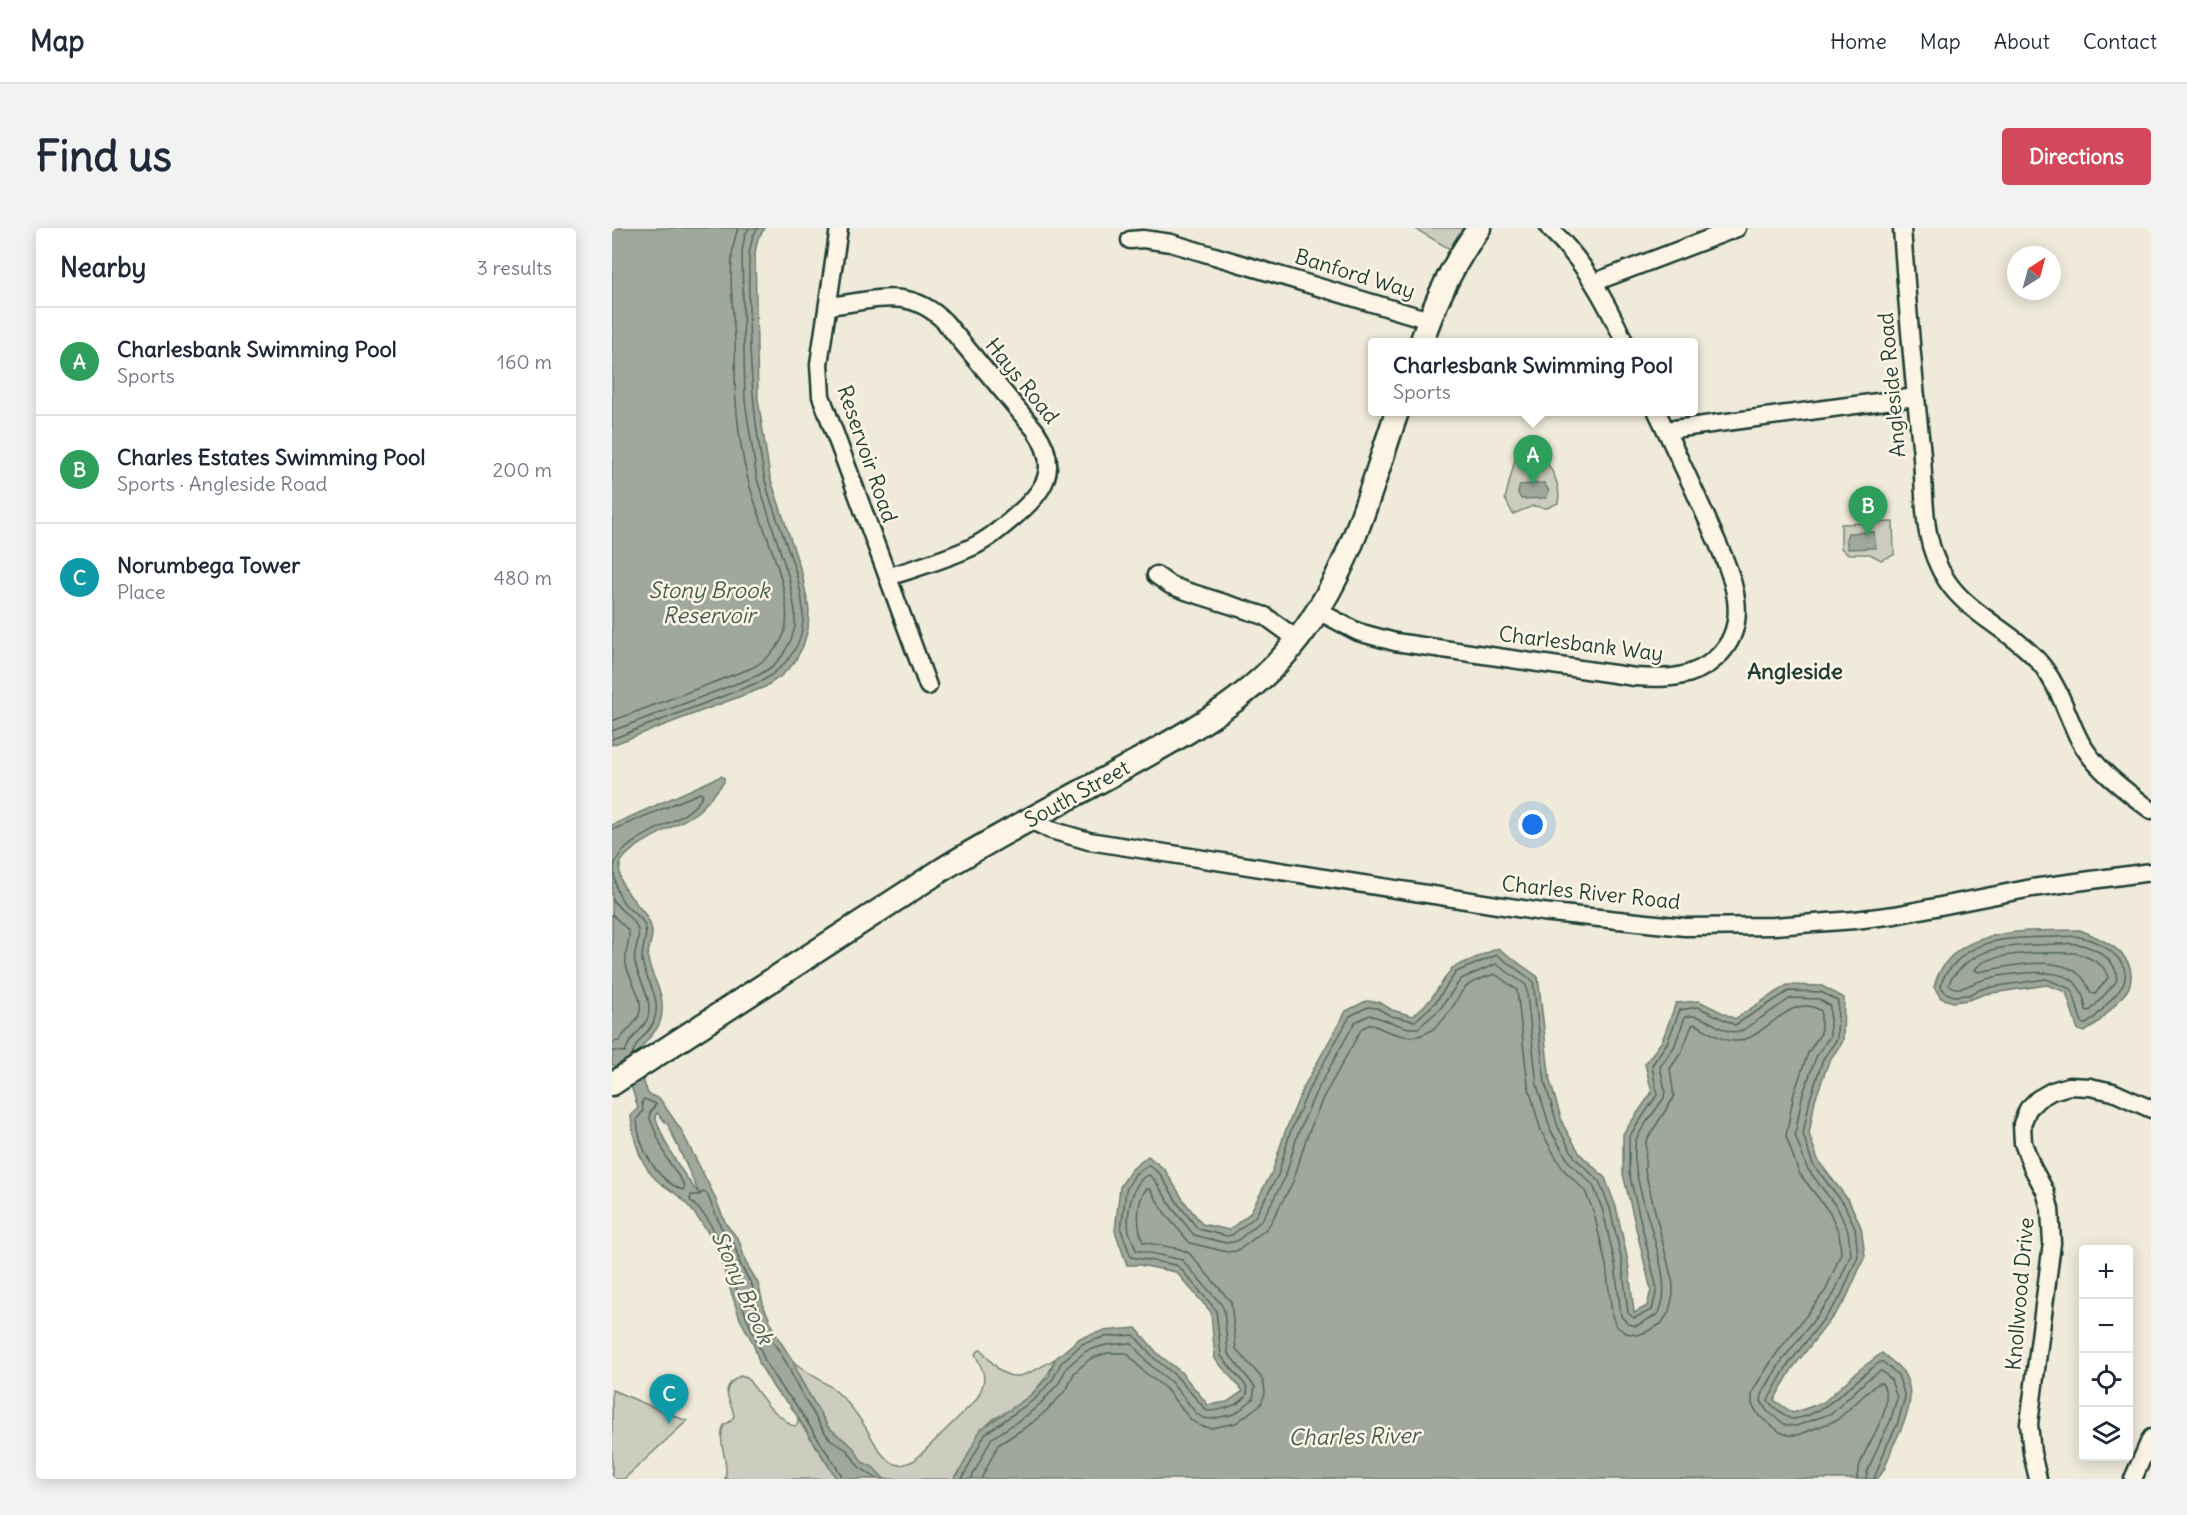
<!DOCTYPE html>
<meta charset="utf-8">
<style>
:root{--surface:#fff;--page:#f2f2f3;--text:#1f2937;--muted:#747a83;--line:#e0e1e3;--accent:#d1495b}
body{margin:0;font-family:Delius,sans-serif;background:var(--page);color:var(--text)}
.controls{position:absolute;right:18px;bottom:18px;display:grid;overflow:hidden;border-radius:6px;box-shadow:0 3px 15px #0003}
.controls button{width:54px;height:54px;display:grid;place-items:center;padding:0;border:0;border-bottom:2px solid var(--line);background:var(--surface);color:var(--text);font:30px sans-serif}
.compass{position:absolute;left:1395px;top:18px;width:54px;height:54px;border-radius:50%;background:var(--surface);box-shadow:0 3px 15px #0003;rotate:36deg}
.you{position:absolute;left:921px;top:597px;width:21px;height:21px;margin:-15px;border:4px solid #fff;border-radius:50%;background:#1a73e8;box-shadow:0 0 0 9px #1a73e833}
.badge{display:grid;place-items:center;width:39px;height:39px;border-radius:50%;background:var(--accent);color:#fff;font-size:20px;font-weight:700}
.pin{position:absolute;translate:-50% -50px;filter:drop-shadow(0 2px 3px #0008)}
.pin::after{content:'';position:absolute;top:32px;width:21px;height:18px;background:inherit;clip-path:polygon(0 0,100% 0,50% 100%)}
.popup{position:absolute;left:756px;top:110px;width:330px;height:78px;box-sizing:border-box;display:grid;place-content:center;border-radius:6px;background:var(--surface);filter:drop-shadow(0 2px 4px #0005);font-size:20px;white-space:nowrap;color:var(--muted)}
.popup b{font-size:22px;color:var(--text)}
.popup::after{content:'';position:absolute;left:50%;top:100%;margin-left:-12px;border:12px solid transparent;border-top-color:var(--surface)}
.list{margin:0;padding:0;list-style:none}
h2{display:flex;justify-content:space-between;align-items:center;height:78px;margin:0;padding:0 24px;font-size:26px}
h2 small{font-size:20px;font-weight:400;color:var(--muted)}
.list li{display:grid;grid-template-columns:39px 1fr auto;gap:18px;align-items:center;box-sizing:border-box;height:108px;padding:0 24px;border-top:2px solid var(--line)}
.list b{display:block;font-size:22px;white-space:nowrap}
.list p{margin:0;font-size:20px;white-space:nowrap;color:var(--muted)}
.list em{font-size:20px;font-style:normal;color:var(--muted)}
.icon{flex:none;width:33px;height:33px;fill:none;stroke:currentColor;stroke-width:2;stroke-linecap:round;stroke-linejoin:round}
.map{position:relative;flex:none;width:1539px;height:1251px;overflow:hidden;border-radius:6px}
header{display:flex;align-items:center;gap:36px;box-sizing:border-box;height:84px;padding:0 30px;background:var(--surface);border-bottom:2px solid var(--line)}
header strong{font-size:28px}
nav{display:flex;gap:33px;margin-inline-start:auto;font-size:21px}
.intro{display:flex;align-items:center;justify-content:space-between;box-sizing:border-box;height:144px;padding:0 36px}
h1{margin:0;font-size:42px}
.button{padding:15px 27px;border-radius:6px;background:var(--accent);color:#fff;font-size:21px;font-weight:700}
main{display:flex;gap:36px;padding:0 36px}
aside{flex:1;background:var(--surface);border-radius:6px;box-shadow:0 3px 15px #0003}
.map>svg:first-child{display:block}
.green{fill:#cccdbf;stroke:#76857a;stroke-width:1.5}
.water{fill:#9fa89a;stroke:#6c7d71;stroke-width:1.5;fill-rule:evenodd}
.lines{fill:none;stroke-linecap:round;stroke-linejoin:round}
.shore{stroke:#52685d;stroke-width:1.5}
.street-casing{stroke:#1f3d34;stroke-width:21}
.secondary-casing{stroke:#1f3d34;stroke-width:27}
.street{stroke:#fcf5e5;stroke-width:16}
.secondary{stroke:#fcf5e5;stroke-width:22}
.labels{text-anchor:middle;stroke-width:5;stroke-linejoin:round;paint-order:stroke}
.street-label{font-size:21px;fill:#1f3d34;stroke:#fcf5e5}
.water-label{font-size:22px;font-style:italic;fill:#455d53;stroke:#fcf5e5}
.neighbourhood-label{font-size:22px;font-weight:bold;fill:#1f3d34;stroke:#fcf5e5}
</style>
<header>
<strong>Map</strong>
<nav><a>Home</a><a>Map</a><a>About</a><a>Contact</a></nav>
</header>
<div class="intro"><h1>Find us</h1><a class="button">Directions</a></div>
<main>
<aside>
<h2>Nearby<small>3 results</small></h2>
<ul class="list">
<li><span class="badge" style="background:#2e9e5b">A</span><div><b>Charlesbank Swimming Pool</b><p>Sports</p></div><em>160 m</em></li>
<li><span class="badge" style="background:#2e9e5b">B</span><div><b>Charles Estates Swimming Pool</b><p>Sports · Angleside Road</p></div><em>200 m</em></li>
<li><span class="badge" style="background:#0f9aa8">C</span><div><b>Norumbega Tower</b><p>Place</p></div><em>480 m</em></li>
</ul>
</aside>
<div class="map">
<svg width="1539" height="1251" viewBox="0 0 1539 1251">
<rect width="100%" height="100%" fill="#efeada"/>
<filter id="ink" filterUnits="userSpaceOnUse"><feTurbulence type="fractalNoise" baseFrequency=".0167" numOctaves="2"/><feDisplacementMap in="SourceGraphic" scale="12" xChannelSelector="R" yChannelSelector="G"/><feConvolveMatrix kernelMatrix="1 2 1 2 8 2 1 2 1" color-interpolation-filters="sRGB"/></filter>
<g filter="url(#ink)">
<g class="green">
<path d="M802,0h65l-19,27z"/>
<path d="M928,225c11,14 22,32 18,50l-11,5 -14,-2 -20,8 -8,-15 11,-43z"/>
<path d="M1281,294l1,33 -13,5 -11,-6h-23l-6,-6v-24z"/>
<path d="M369,1121c28,38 37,31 74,10 -8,21 -23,37 -42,50 -6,3 -15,7 -21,11 -17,16 -22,43 -39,59h-69l-11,-11 -11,-6 -9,-14 -25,-21 -28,-48 -7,-18c14,14 35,20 49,36 7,7 14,16 20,25 10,14 16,33 31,41 8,4 15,0 22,-3l61,-60c12,-20 9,-27 -1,-46z"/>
<path d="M128,1148l7,2 22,29 22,18 5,1 2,-3v-4l39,60h-112c5,-18 -9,-37 -1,-54l7,-4 3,-5c-3,-19 -17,-26 6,-40z"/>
<path d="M0,1162l75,31 -63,58h-12z"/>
</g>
<g class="water">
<path d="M0,0h153l-7,10 -3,15 3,146 12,78 32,97 7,36 -1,19 -5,17 -9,17 -13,13 -16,11 -153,58z"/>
<path d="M932,255l5,8 -3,7 -25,1 -3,-6 2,-8z"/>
<path d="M1262,304l2,16 -28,1 -2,-10 2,-6z"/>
<path d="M109,548l3,2v4c-8,10 -17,22 -27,30 -18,14 -66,31 -76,50 -9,31 29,44 31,70 0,10 -5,19 -4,27 3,18 16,31 14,53 -1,23 -23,28 -24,47 0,11 7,24 10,35l12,5 21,31 32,63 13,31 13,16 7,23 12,20 6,24 14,31 15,23 7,18 28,48 26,21 8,14 11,5 11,12h-47l-47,-74 -15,-15 -15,-25 -7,-22 -13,-24 -24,-73c-9,-16 -20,-32 -33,-46 -6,-7 -15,-11 -23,-17 -19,-15 -28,-45 -29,-68l7,-7c-5,-14 -9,-41 -26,-43v-240zM45,885l11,12 32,70c-20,-24 -35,-49 -45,-79z"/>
<path d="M1468,702c22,9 61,25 49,57 -2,6 -10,12 -14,18 -10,11 -18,20 -31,27l-6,-2 -12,-38 -19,-7 -62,9 -16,6 -16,2 -12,-4 -7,-11c15,-62 96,-56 146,-57z"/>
<path d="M886,720l40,29 12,104 13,44 17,29 25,24 11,29 12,54 6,52 13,-7 4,-16 -28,-116v-40l29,-42 -7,-28 17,-23 14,-38 23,-2 36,18 52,-34 35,1 22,12 -1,43 -14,20 -14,39 -6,34 10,28 30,39 12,26 4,29 -20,45 -53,68 -18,31 19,13 31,-11 35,-32 23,-17c7,6 16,12 21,19 16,25 1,51 -10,74 -5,11 -7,25 -16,33h-924l6,-6 21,-43 51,-35 18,-19 6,-17 25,-21 23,-7 33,-3 22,26 23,18 27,33 19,-3 16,-11 -28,-32 -4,-47 -35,-40 -36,-7h-13l-12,-34 5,-44 11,-17 17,-14 17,14 19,31 18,23 27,6 21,-17 22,-41 13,-40 18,-44 43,-77 20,-10 13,1 13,8 21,6 17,-16 22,-32z"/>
</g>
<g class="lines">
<g class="shore">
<path d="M0,493l142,-54c16,-10 30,-23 32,-43 5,-41 -27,-100 -37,-141 -7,-24 -11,-56 -13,-81 -2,-20 0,-40 -1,-60 -2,-34 -9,-81 3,-114"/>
<path d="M0,503l147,-56 14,-9 10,-11 8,-15 4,-13v-16l-6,-33 -32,-99 -12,-78 -3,-149 3,-17 4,-7"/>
<path d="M0,511l150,-58c20,-12 36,-28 40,-52 8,-46 -30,-109 -38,-154 -14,-73 -16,-148 -15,-222l4,-17 5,-8"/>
<path d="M0,602l88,-37 3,1c-10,29 -75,37 -88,69 -3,15 2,34 13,45 6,5 13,9 16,16 5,13 -3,24 -2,36 3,20 19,36 13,57 -3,16 -20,22 -23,39"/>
<path d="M0,671c6,10 21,19 25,28 5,12 -5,24 -2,36 4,18 18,35 13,54 -4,13 -18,19 -23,35l-13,-1"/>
<path d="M0,686l17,17c1,11 -5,22 -3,33 3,16 19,34 13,51 -3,9 -15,17 -20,26l-7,1"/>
<path d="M1445,709c7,0 16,-2 23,0 19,4 52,22 44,46 -3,7 -10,13 -15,19 -7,8 -14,17 -23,22h-3c-6,-11 -6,-24 -12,-35l-25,-10 -62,9 -16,7 -14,1 -8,-3 -5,-6c1,-11 7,-16 14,-24 26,-28 67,-25 102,-26z"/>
<path d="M1445,716c6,0 14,-1 20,0 18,3 44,18 39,38l-26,29 -4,-1c-1,-9 -4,-19 -10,-26 -16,-19 -75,-10 -96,-3 -10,3 -21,12 -31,4 1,-7 5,-10 10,-15 25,-28 64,-24 98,-26z"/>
<path d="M1464,725c13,5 30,10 32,25l-13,16 -4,-1c-3,-6 -5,-12 -10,-17 -23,-22 -74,-10 -102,-4l-4,-2c12,-20 79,-17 101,-17z"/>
<path d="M32,871l12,5 -6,9v6l17,40 18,27 -2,4c-27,-10 -45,-43 -46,-71l6,-8 -1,-9z"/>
<path d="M230,1251l-1,-5 -47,-72 -14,-16 -14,-23 -20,-47 -25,-72 -14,-26 -17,-18 1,-5h7l6,-3 3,2 14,33 13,17 7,22 11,19 6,24 14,31 15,24 8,18 28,48 7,9 18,12 10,15 19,13"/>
<path d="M350,1251l23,-45 50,-35 18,-20 8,-16 21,-19 22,-7 30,-2 20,23 22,18 31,35c12,0 45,-7 40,-24l-26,-31 -5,-46 -36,-42 -4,-3 -45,-8 -10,-27 5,-40 9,-16 14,-9 11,9 19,31 19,24 29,7 5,-1 23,-18 23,-42 12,-42 18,-42 42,-75 18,-9 9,1 14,8 24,5 20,-18 21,-31 41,-17 36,26 12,102 13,44 17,31 24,23 11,27 12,54 6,51 6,5 18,-8 5,-21 -28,-116v-36l28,-42 -5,-30 15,-22 13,-33 18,-3 37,18 54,-34 32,1 17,9 -1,38 -14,20 -13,40 -7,35 10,31 31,39 11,24 3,28 -18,42 -53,68 -19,34c3,6 8,9 14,13 4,3 7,7 12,6 31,-3 61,-40 86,-57h3l15,13 7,22 -8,28 -10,20 -13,34"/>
<path d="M359,1251l20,-40 36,-24 13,-11 19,-21 8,-16 19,-16 20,-6 25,-2 18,21 22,18 26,32 6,4 8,1 24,-5 18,-15 2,-12 -27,-34 -4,-43 -3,-6 -39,-44 -46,-10c-2,-6 -5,-13 -7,-19 -3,-16 3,-51 20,-56l5,4 19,30 21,26 32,8 11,-2 25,-21 23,-42 12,-42 18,-42 40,-72 15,-7 38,13h10l22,-19 21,-30 35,-15 30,21 11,100 14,46 18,31 24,23 10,26 12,53 6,52 7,8 8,2 22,-12c23,-38 -32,-126 -22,-174 2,-8 22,-33 28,-42l1,-8 -5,-23 14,-20 11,-30c21,-7 37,22 58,13l48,-32 28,1 11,7v30l-14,21 -14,40 -7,38 12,33 31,41 10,22 3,23 -17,40 -53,68 -18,30 -2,9 6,10 19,14 10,1 36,-13 35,-33 13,-9 3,1 8,8 6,18 -7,24 -10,20 -13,30 -1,7"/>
<path d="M369,1251l17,-34 34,-22 14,-12 21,-22 7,-16 16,-14 17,-6h20l16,18 22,17 26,32 9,6 11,2 25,-5 25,-19 4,-11 -1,-9 -4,-8 -24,-27 -5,-47 -42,-49 -9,-4 -37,-7c-6,-15 -7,-40 3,-53h4l16,26 24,28 37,9 9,-1 7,-4 22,-17 5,-6 23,-42 13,-43 17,-41 39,-70 9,-4c36,18 57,20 81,-16 4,-7 10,-19 16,-23 8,-5 19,-8 27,-11l22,16 11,95 13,46 21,37 23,23 9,22 12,52 6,50 4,11 10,7 11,2 9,-3 15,-8 8,-12 4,-18v-10l-28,-113 1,-30 28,-44 -4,-28 12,-18 10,-26 3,-1c12,6 26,17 39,17 29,2 55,-51 87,-30v22l-13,20 -14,40 -8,43 13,37 31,40 9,20 2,20 -15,37 -52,67 -19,30 -3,8v9l7,12 21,16 8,3h10l39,-15 36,-33 6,-4h3c17,30 -24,65 -25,96"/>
</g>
<g class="street-casing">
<g id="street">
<path d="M227,0l-20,136 2,32 107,290"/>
<path d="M937,0c35,33 56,71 76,115"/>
<path d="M1290,0c5,72 11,145 19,217 5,47 -2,94 26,136 24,36 71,52 97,87 17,23 23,48 36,73 16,29 45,49 71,69"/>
<path d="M518,12l13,-1 28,4 258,77"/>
<path d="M983,54l142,-54"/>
<path d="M216,78c46,-5 81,-21 117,16l90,108c27,39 9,62 -23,89 -13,11 -26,22 -42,29 -26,12 -55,20 -82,29"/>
<path d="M1054,202l250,-33"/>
<path d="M544,347l14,10 16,6 79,25 33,24"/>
<path d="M706,383l40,21 37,10 240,35c30,2 58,2 81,-19 43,-39 9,-96 -9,-139 -16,-36 -33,-72 -50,-107"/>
<path d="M418,592l21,10 38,11 453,71 143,15 89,-1 81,-6 40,-5 137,-27 119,-16"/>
<path d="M1426,1251l-6,-26 -3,-29 23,-181 -2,-34 -5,-18 -13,-24 -9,-24 -1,-19 6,-15 10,-10 14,-8 17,-5 21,1 23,5 38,17"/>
<path d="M1521,1251l18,-41"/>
</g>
</g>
<g class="secondary-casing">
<g id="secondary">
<path d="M809,115c14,-41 32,-80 58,-115"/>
<path d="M0,856l331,-215c60,-37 122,-68 183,-102 77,-43 145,-79 192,-157 38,-60 56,-132 79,-198"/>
</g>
</g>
<use href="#street" class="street"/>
<use href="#secondary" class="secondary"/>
</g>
</g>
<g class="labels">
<g class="street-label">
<text transform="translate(743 46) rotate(17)" y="7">Banford Way</text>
<text transform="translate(410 153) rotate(51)" y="7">Hays Road</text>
<text transform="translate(1280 157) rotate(-95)" y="7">Angleside Road</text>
<text transform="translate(255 226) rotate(71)" y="7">Reservoir Road</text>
<text transform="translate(969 416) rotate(7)" y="7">Charlesbank Way</text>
<text transform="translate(465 566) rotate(-29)" y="7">South Street</text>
<text transform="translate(979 665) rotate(6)" y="7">Charles River Road</text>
<text transform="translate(1408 1066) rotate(-85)" y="7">Knollwood Drive</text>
</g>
<g class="water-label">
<text x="97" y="370">Stony Brook<tspan x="97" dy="25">Reservoir</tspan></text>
<text transform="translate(131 1059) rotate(66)" y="8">Stony Brook</text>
<text transform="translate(742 1208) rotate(-1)" y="8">Charles River</text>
</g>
<g class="neighbourhood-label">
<text x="1183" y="451">Angleside</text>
</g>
</g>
</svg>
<div class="controls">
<button>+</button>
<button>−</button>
<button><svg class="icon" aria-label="locate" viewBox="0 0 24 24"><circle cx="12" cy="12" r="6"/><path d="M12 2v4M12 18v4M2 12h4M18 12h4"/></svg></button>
<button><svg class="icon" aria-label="layers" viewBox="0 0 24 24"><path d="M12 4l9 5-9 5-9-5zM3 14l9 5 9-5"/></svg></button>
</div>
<svg class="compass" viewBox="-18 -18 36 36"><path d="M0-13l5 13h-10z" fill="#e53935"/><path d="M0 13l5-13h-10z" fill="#747a83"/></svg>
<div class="you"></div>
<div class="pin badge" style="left:921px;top:257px;background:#2e9e5b">A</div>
<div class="popup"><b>Charlesbank Swimming Pool</b>Sports</div>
<div class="pin badge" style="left:1256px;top:308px;background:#2e9e5b">B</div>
<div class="pin badge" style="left:57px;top:1196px;background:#0f9aa8">C</div>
</div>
</main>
